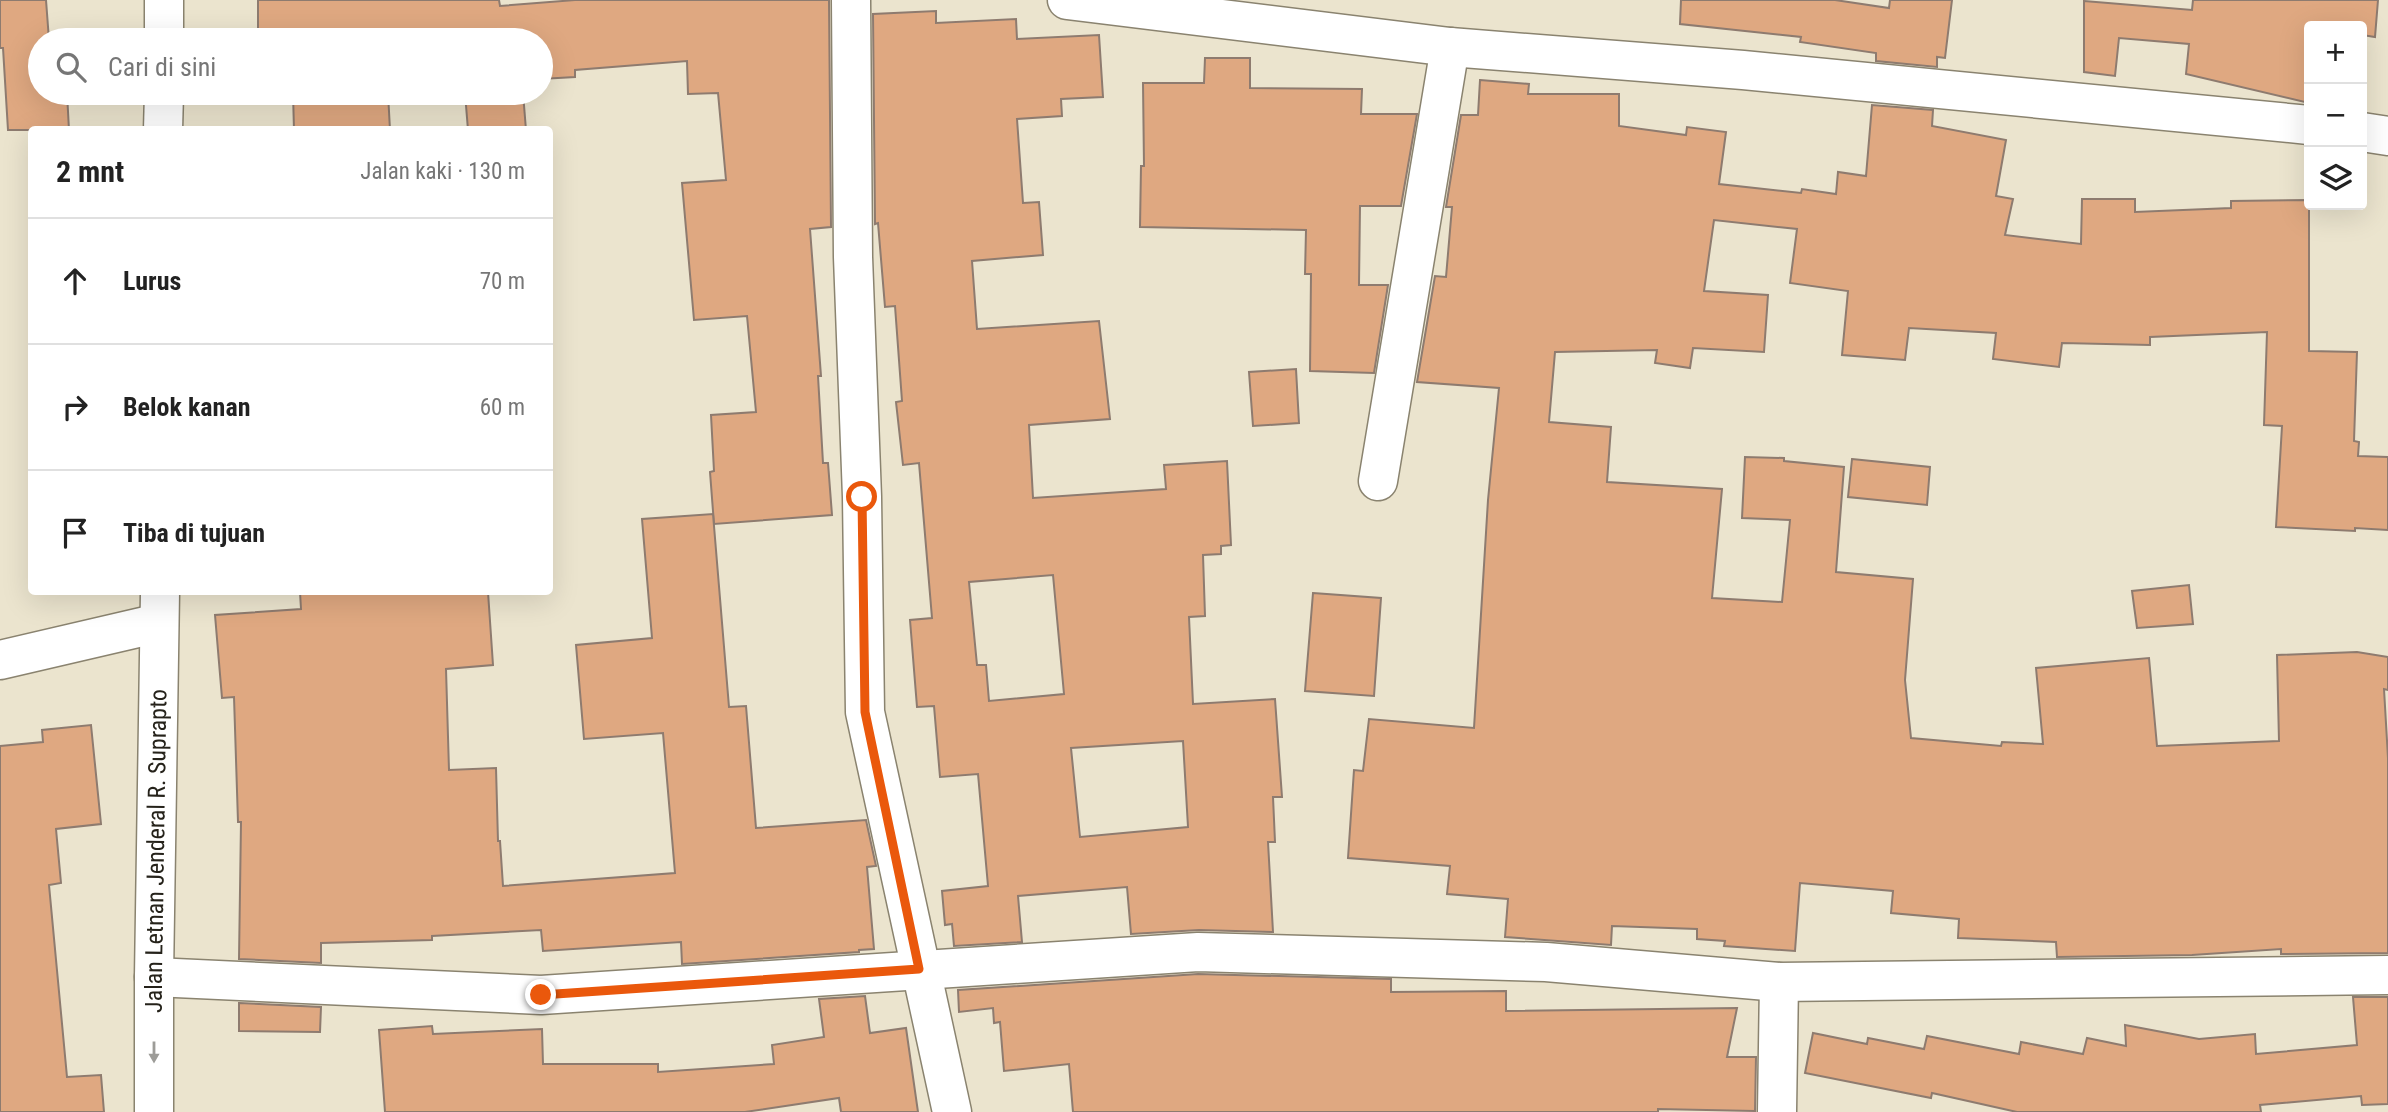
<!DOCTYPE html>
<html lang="id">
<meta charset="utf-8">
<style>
:root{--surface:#fff;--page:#f6f6f6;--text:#222;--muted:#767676;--line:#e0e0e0}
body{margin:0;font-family:"Roboto Condensed",sans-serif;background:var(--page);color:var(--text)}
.controls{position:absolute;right:21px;top:21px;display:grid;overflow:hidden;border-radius:7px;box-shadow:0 7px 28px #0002}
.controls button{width:63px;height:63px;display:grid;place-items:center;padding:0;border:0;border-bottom:2px solid var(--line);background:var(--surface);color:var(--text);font:35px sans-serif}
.stop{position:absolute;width:21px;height:21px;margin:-16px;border:5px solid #ea580c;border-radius:50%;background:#fff}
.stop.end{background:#ea580c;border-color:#fff;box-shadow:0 2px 7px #0008}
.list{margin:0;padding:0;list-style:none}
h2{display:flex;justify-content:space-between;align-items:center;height:91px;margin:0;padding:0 28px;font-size:30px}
h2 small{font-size:23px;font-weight:400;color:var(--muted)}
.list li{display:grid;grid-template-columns:46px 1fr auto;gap:21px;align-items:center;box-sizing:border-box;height:126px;padding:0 28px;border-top:2px solid var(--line)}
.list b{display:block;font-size:26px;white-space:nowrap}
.list em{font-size:23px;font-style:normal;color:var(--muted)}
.icon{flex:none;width:38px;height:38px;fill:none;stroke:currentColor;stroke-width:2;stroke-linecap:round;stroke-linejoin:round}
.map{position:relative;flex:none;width:2388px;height:1112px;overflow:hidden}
.search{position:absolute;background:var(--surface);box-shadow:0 7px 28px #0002;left:28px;top:28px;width:525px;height:77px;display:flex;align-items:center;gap:18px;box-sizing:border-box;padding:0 24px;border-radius:38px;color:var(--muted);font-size:26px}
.panel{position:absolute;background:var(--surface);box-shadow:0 7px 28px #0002;left:28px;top:126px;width:525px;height:469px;border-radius:7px}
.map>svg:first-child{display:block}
.building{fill:#dfa881;stroke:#8e7b6f;stroke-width:2;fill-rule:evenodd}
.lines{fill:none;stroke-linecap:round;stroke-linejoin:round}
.minor-casing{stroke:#8a836f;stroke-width:41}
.major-casing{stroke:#8a836f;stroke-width:41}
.minor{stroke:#fff;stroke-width:38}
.major{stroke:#fff;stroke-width:38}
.oneway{fill:#9d9c98}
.route{stroke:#ea580c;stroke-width:9}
.labels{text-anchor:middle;stroke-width:6;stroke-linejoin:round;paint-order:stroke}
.street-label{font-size:24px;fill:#25221a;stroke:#ebe4ce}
</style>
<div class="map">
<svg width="2388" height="1112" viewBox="0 0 2388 1112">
<rect width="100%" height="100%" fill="#ebe4ce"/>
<g class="building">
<path d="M0,0h46l3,40h-9v53h27l2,37h-61l-5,-82h-3z"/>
<path d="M258,0h241l1,6 75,-6h254l2,227 -21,2 11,147h-3l5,87h5l4,52 -118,9 -4,-52 4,-1 -3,-56 45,-3 -9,-96 -53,4 -12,-137 44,-3 -8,-87 -30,1 -1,-33 -112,9v7l-34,2v-39h-283z"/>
<path d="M1681,0h154l54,8 1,-8h62l-7,58 -8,-1v10l-61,-6v-8l-76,-11 1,-5 -121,-13z"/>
<path d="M2193,0h185l-3,37 -13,-2v-9h-53v77l-123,-29 3,-30 -70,-6 -4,38 -31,-4v-71l108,9z"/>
<path d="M936,11v12l80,-4 1,20 82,-4 4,62 -42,2 1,17 -45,3 6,84 16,-1 4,53 -71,6 5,68 122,-8 11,98 -81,6 4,73 133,-9 -2,-24 63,-4 4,84 -10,1v8l-18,1 2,61 -16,1 4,87 82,-5 7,98h-9l2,45h-7l5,90 -74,-2 -68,4 -4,-47 -109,9 4,46 -68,4 -2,-22 -7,1 -3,-34 46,-5 -10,-112 -38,3 -6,-71 -17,1 -7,-87 22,-2 -13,-155 -16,2 -7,-63 6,-1 -7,-95 -10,1 -7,-84 -3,1 -2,-210zM1053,575l11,119 -75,7 -3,-36h-9l-8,-83zM1183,741l5,86 -108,10 -9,-89z"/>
<path d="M1205,58h45v30l112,1 -1,25h56l-16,92h-41l-1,79h29l-14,88 -64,-2 1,-97h-6l1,-44 -166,-3 1,-61h3l-1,-83h61z"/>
<path d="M1480,80l49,4 -1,10h91v32l67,9 1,-8 39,5 -7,52 82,9 1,-4 34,5 2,-22 28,4 6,-71 61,5 -1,16 74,14 -10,56 17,3 -8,36 76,9 1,-45h53v13l96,-4v-7l78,-1v151l48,1 -3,89 5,1 -1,14 30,1v73l-33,-2v3l-79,-4 6,-101 -18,-1 3,-93 -117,5v8l-88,-2 -3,24 -66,-8 3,-26 -87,-5 -4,32 -63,-5 6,-64 -58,-8 7,-54 -83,-9 -10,71 64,4 -4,57 -71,-4 -3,20 -35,-5 2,-13 -102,2 -6,70 62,5 -4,55 115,7 -10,109 70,4 8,-82 -48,-2 3,-61 39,1v3l60,6 -8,105 77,7 -8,101 6,58 90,8 1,-4 41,2 -7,-76 113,-10 8,88 122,-5 -2,-86 80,-3 31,5v33l-4,-1 4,69v195l-107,1v-5l-89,6 -135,2 -1,-15 -98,-4 1,-19 -68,-6 2,-22 -93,-8 -5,68 -71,-5 1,-5 -28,-2v-10l-85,-3 -1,19 -106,-8 3,-38 -61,-5 3,-28 -102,-8 6,-88 9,1 6,-52 105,9 14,-228 11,-112 -82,-6 18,-106 11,1 6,-70h-6l15,-92h17z"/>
<path d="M293,93h95l2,37h-96z"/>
<path d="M465,93h58l3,37h-58z"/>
<path d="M1296,369l3,54 -46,3 -4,-54z"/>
<path d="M1852,459l78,8 -3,38 -79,-8z"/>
<path d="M713,514l16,193 17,-1 10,122 110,-8 10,46 -9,1 7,82 -15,1v2l-177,12 -1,-22 -138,9 -2,-21 -109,6v4l-111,3v20l-82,-4 2,-137h-3l-4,-125 -12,1 -7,-83 86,-6 -1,-17h188l5,73 -47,4 3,101 47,-2 2,73h2l3,45 172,-13 -12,-140 -79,6 -8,-94 76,-7 -10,-119z"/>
<path d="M2189,585l4,39 -56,4 -5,-37z"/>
<path d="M1313,593l68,5 -7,98 -69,-5z"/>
<path d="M91,725l10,99 -45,5 5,54 -12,2 18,192 34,-2 3,37h-104v-366l43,-4 -1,-12z"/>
<path d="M1198,974l193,5v13l115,-1v20l231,-3 -10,49h29l-1,54 -97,-2v3h-585l-4,-48 -65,7 -4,-49 -6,1 -1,-15 -34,4 -1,-22z"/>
<path d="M865,996l5,37 36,-5 12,84h-77l-2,-14 -94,14h-360l-6,-82 53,-4 1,8 109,-5 1,35h115v8l116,-8 -2,-19 52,-8 -5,-38z"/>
<path d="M2353,997h35v107l-26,1 -1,-9 -101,9 1,7h-244l-85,-19 -1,5 -126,-25 8,-40 54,11 1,-6 56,11 3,-13 92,18 2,-12 62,12 4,-16 39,8 -1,-21 74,14 56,-5 1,20 101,-9z"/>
<path d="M239,1003l82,4 -1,25 -81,-1z"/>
</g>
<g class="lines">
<g class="minor-casing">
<g id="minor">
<path d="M851,0l2,257 9,240 3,215 87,400"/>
<path d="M1067,0l383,47 293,23 566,55"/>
<path d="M2362,132l26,4"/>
<path d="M1378,481l72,-434"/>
<path d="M154,977l387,18 657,-43 348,10 233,20 609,-7"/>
<path d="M1777,1112l2,-130"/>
</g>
</g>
<g class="major-casing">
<g id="major">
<path d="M164,40v-40"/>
<path d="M163,130l1,-37"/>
<path d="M0,660l159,-37"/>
<path id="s1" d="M154,1112v-135l6,-385"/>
</g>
</g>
<use href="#minor" class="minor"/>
<use href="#major" class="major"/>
</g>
<defs><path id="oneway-solid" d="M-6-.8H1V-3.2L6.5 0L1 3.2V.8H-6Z" transform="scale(1.75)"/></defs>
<use class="oneway" href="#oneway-solid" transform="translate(154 1052) rotate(90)"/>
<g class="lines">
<path class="route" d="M541,995l378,-26 -54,-257 -3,-215"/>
</g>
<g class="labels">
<g class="street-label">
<text dy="8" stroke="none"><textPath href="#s1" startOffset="261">Jalan Letnan Jenderal R. Suprapto</textPath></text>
</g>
</g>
</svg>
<div class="controls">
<button>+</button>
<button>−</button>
<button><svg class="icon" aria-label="layers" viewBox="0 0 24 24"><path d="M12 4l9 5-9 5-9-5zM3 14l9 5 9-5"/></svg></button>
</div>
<div class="stop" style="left:862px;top:497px"></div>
<div class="stop end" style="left:541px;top:995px"></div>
<div class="search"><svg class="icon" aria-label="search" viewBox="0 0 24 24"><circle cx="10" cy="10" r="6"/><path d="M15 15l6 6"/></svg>Cari di sini</div>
<section class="panel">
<h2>2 mnt<small>Jalan kaki · 130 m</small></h2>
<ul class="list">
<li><svg class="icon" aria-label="ahead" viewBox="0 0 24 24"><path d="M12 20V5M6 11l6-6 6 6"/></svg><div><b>Lurus</b></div><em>70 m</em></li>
<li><svg class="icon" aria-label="right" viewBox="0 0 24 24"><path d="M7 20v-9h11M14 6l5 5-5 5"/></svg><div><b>Belok kanan</b></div><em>60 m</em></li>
<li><svg class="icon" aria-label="arrive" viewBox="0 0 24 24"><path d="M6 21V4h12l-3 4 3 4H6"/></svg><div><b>Tiba di tujuan</b></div></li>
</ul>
</section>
</div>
